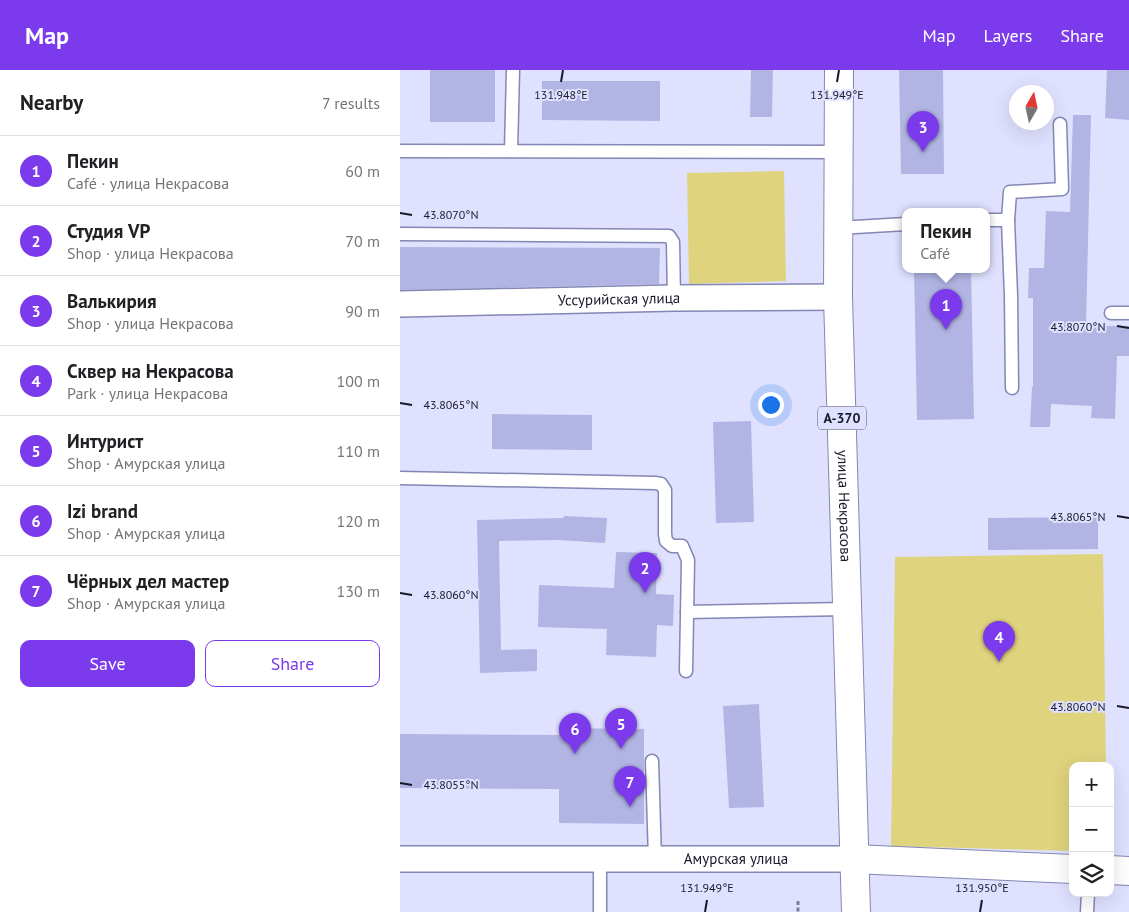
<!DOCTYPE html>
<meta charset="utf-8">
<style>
:root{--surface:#fff;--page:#f6f6f6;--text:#202124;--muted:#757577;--line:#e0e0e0;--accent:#7c3aed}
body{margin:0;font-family:"PT Sans",sans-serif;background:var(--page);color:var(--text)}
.controls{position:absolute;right:15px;bottom:15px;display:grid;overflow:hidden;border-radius:10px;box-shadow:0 5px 20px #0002}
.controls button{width:45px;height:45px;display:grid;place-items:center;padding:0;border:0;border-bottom:1px solid var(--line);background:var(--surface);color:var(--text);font:25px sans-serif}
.compass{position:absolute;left:609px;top:15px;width:45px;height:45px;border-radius:50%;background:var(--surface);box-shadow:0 5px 20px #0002;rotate:9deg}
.you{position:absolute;left:370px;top:334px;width:18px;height:18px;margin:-12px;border:4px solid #fff;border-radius:50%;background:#1a73e8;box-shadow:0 0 0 8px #1a73e833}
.badge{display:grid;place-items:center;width:32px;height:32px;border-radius:50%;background:var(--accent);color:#fff;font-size:16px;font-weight:700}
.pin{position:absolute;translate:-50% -41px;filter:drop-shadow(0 1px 2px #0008)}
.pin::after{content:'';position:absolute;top:26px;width:18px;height:15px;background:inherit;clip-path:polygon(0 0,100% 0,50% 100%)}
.popup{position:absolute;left:502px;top:138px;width:88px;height:65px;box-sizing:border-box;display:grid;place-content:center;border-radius:10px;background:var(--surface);filter:drop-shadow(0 1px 4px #0005);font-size:16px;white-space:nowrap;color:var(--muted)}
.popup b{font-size:19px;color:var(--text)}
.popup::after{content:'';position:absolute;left:50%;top:100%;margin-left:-10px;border:10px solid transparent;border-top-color:var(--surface)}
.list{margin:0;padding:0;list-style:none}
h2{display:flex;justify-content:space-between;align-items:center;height:65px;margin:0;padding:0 20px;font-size:21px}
h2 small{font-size:16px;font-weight:400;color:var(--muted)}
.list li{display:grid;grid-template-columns:32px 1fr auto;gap:15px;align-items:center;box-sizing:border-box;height:70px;padding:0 20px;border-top:1px solid var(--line)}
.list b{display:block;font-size:19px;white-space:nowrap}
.list p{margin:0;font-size:16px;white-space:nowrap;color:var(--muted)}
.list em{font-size:16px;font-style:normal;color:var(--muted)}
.actions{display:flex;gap:10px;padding:15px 20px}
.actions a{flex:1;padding:11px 0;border:1px solid var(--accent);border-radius:10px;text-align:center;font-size:18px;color:var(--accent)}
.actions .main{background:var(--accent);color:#fff}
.icon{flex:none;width:28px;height:28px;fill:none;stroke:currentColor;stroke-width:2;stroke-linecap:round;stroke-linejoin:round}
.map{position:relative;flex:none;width:729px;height:842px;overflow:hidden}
header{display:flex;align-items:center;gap:30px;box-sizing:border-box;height:70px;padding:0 25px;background:var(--accent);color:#fff}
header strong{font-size:24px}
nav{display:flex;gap:28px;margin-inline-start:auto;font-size:18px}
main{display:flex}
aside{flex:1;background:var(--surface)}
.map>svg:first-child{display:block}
.green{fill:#dfd37e}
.building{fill:#b2b5e4}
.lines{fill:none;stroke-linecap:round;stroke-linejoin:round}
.lane-casing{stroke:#8387b3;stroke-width:15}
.street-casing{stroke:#8387b3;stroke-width:28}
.secondary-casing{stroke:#8387b3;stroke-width:30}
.primary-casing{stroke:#8387b3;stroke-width:30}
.path{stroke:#7e7f97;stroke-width:3;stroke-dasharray:4 2.5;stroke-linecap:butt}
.lane{stroke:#fff;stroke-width:12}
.street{stroke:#fff;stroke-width:25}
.secondary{stroke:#fff;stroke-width:28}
.primary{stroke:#fff;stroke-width:28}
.ticks{fill:none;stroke:#18192a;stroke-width:2}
.labels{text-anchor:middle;stroke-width:4;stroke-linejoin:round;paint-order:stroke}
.shield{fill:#dfe1ff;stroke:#54556a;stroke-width:1}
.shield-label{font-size:14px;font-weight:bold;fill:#18192a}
.street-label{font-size:15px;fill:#18192a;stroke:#dfe1ff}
.ticks-label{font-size:12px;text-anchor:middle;fill:#18192a;stroke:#dfe1ff;stroke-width:4;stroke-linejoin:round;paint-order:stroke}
</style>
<header>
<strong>Map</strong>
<nav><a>Map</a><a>Layers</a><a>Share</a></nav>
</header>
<main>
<aside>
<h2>Nearby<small>7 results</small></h2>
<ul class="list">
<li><span class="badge">1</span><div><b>Пекин</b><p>Café · улица Некрасова</p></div><em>60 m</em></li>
<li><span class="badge">2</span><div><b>Студия VP</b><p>Shop · улица Некрасова</p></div><em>70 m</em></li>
<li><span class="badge">3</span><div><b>Валькирия</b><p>Shop · улица Некрасова</p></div><em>90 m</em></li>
<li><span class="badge">4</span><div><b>Сквер на Некрасова</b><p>Park · улица Некрасова</p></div><em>100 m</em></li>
<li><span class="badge">5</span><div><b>Интурист</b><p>Shop · Амурская улица</p></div><em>110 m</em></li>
<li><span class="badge">6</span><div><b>Izi brand</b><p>Shop · Амурская улица</p></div><em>120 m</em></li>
<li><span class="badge">7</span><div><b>Чёрных дел мастер</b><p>Shop · Амурская улица</p></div><em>130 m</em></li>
</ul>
<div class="actions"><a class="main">Save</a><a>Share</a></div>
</aside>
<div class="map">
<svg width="729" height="842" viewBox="0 0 729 842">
<rect width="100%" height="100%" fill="#dfe1ff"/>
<g class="green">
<path d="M384,101l2,110 -97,3 -2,-111z"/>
<path d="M703,484l3,212h-33v85l-182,-5 4,-289z"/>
</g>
<g class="building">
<rect x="30" y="0" width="65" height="52"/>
<path d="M351,0h22l-1,47h-22z"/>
<path d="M499,0h44l1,104h-43z"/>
<path d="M707,0h22v50l-24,-2z"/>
<path d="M142,11h118v40l-118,-1z"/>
<path d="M673,45h18l-5,211h43v30h-12l-2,63 -24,-1 1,-12 -41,-2 -1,23h-20l2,-40h1v-89h-5l1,-30h15l2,-57 24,1z"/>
<path d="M0,177l260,1 -1,36 -259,6z"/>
<path d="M514,199h57l3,150 -57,1z"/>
<path d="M92,344l100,1v35l-100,-1z"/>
<path d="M351,351l3,101 -38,1 -3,-101z"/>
<path d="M164,446l43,2 -2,25 -48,-3 -58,1 2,109 36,-1v22l-57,2 -3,-153 86,-2z"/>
<path d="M698,447v32l-110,1v-32z"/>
<path d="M216,482l41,1 -1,41 18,1 -1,31 -16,-1 -1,32 -50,-2 1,-26 -69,-2 1,-42 75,3z"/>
<path d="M359,634l5,103 -35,1 -6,-102z"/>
<path d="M159,658l85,1v95l-85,-1v-34l-159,-1v-54l159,1z"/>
</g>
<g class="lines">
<g class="lane-casing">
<g id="lane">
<path d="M0,81l439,1"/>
<path d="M111,81l2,-81"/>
<path d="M586,150h22l3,76 1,92"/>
<path d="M608,150l2,-28 52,-3 -2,-65"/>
<path d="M438,158l68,-4"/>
<path d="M0,164l269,2 4,6 1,56"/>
<path d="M711,243h18"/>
<path d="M0,408l255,5 6,1 4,6v44l1,7 6,5h10l6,14 -2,111"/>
<path d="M287,542l160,-3"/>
<path d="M252,691l3,98"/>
<path d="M200,842v-53"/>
<path d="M687,842l1,-19"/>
</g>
</g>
<g class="street-casing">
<g id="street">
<path id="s1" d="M0,234l274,-6 164,-1"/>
<path id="s2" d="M0,789h454"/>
</g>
</g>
<g class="secondary-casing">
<g id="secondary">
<path d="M454,789l219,10"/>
<path d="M710,800l19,1"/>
</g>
</g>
<g class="primary-casing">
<g id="primary">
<path id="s3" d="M439,0l-1,227 18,615"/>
</g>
</g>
<path class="path" d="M398,831v11"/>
<use href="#lane" class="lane"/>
<use href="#street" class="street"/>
<use href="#secondary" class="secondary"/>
<use href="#primary" class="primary"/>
</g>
<path class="ticks" d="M161,12l2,-12M437,12l2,-12M0,143l12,2M717,256l12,2M0,333l12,2M717,446l12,2M0,523l12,2M717,636l12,2M0,713l12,2M305,842l2,-12M580,842l2,-12"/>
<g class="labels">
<rect class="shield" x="418" y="336.5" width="48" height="23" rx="4"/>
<g class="shield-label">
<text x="442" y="353">А-370</text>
</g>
<g class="street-label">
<text dy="5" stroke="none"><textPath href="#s1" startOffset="219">Уссурийская улица</textPath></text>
<text dy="5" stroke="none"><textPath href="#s3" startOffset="436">улица Некрасова</textPath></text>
<text dy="5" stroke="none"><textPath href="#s2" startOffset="336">Амурская улица</textPath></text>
</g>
</g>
<g class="ticks-label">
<text x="161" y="29">131.948°E</text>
<text x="437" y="29">131.949°E</text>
<text x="51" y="149">43.8070°N</text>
<text x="678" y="261">43.8070°N</text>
<text x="51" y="339">43.8065°N</text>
<text x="678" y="451">43.8065°N</text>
<text x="51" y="529">43.8060°N</text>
<text x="678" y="641">43.8060°N</text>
<text x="51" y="719">43.8055°N</text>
<text x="307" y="822">131.949°E</text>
<text x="582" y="822">131.950°E</text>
</g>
</svg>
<div class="controls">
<button>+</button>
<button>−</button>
<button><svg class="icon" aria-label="layers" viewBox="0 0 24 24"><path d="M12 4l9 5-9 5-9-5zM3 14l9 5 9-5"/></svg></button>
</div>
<svg class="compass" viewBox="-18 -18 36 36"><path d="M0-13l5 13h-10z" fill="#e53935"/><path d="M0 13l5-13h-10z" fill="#757577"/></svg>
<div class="you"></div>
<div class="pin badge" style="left:546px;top:260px">1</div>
<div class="popup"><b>Пекин</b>Café</div>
<div class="pin badge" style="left:245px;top:523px">2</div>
<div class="pin badge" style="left:523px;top:82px">3</div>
<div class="pin badge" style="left:599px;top:592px">4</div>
<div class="pin badge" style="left:221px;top:679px">5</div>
<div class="pin badge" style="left:175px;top:684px">6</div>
<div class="pin badge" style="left:230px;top:737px">7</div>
</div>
</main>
